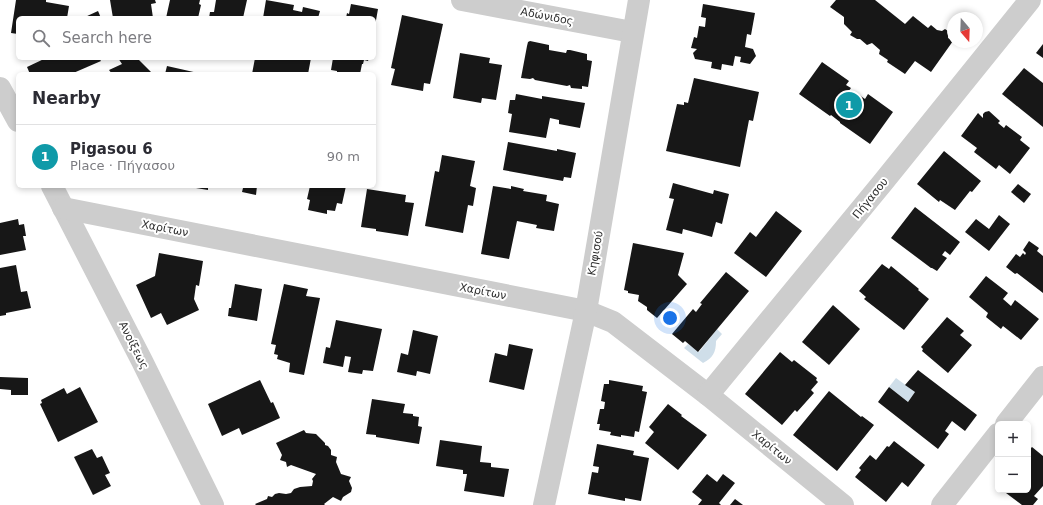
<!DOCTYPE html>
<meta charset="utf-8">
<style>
:root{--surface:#fff;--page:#f7f7f7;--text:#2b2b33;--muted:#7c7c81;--line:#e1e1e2;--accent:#d0494f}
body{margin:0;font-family:"DejaVu Sans",sans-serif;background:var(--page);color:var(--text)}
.controls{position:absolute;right:12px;bottom:12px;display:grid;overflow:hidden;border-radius:6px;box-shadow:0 2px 6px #0003}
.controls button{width:36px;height:36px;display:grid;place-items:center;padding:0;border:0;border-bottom:1px solid var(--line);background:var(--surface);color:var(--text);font:20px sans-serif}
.compass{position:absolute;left:947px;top:12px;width:36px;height:36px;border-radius:50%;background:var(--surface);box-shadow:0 2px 6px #0003;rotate:161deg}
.you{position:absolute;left:670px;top:318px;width:14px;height:14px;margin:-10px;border:3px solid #fff;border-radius:50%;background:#1a73e8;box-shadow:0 0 0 6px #1a73e833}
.badge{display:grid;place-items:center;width:26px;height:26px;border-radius:50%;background:var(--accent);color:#fff;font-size:13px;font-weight:700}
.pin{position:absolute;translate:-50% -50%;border:2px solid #fff;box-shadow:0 1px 4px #0006}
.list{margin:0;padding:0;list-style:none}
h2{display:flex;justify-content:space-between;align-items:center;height:52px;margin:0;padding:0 16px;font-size:17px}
h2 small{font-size:13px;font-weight:400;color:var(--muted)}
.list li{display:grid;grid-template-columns:26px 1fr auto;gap:12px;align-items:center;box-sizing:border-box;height:64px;padding:0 16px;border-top:1px solid var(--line)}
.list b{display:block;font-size:15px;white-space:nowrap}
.list p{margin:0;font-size:13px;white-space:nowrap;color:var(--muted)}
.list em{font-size:13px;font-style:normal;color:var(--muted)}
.icon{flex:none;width:22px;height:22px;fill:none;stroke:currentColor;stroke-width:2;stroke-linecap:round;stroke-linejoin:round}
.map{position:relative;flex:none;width:1043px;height:505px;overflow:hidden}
.search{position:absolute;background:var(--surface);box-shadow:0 2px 6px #0003;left:16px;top:16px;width:360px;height:44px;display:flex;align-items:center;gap:10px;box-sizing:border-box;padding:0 14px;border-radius:6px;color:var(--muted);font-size:15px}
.panel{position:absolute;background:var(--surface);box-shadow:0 2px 6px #0003;left:16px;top:72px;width:360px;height:116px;border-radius:6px}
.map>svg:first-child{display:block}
.water{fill:#cfdee9}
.building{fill:#171717}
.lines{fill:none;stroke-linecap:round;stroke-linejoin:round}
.minor{stroke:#cdcdcd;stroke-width:22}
.labels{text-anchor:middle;stroke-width:4;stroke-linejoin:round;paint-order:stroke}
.street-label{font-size:11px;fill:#303030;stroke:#fff}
</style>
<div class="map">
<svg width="1043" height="505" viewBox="0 0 1043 505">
<rect width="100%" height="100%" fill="#fff"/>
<g class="water">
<path d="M717,329l5,5 -6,7c0,11 -3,17 -13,22l-19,-15 4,-4 11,8z"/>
<path d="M896,378l19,14 -7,10 -19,-15z"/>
</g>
<g class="building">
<path d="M16,0h30v2l23,4 -2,12h-49v16l-7,-1z"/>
<path d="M110,0h45l1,3 -5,1 2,14h-40z"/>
<path d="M170,0h30l-1,4 2,1 -3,13h-32z"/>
<path d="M216,0h31l-4,18h-34l1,-6h4z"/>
<path d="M266,0l28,5 -1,5 9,2 1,-5 17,4 -2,7h-55z"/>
<path d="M836,0h39l30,24 8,-8 15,12 3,-3 6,5 5,1 3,-2 3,2v7l5,3 -22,31 -16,-11 -10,13 -18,-12 1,-2 -9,-6 1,-4 -8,-7 -5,2 -7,-6h-3l-7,-4 2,-3 -8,-8v-7l-14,-10z"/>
<path d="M351,4l27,5 -3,17 -1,-8h-28l1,-5 2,1z"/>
<path d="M703,4l52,9 -4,22 -4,-1 -2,13 8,2 3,7 -6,8 -10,-2 1,-5 -6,-1 -2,10 -11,-2 -1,6 -10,-2 1,-6 -17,-3 -2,-6 4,-4 -6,-1 3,-11 3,1 2,-12 6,1 1,-9 -5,-1z"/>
<path d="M98,11l3,7h-16v-1z"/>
<path d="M402,15l41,9 -13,60 -6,-1 -1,8 -32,-6 4,-16 -4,-1z"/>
<path d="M530,41l19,4v5l17,3 1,-3h3l17,4v6l5,1 -4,26 -6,-1v3l-11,-1 -1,-3 -3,1 -32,-6 -2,-2 -3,1 -9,-1 6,-32 1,-4z"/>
<path d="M1043,44v14l-7,-5z"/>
<path d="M460,53l30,5 -1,5 13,2 -6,35 -14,-2 -1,5 -28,-5z"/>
<path d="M46,58h53l2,3 -30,13h-41l-3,-7z"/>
<path d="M118,58h19l16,16h-41l-3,-4 13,-6z"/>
<path d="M255,58h29l8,1v-1h19l-3,16h-56z"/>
<path d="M333,58h36l-1,3 -4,-1 -1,4h-1l-2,10h-23v-3l-6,-1z"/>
<path d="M822,62l27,19 -3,4 5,3 -3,4 9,6 2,-3 6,4 3,-5 25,18 -23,32 -30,-21v-1l-9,-7 -1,1 -31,-22z"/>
<path d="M167,66l31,7v1h-33z"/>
<path d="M1024,68l19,15v44l-41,-33z"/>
<path d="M694,78l65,14 -6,29 -4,-1 -9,47 -74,-16 11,-47 7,1v-3l4,1z"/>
<path d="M516,94l26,5v-3l43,7 -5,25 -21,-4v-4l-9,-2 -4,20 -37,-6 3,-18 -4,-1 2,-13h5z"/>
<path d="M989,111l11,10 -2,2 6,5 2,-3 16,12 -2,3 10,8 -20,26 -11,-9 -3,4 -22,-17 3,-4 -16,-12 17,-23 5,5v-4l2,-2z"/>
<path d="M508,142l49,9v-2l19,4 -5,25 -7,-1 -1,4 -60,-11z"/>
<path d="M944,151l37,30 -9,11 -2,-1 -15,19 -15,-10 -1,2 -22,-18z"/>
<path d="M442,155l33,6 -5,25 6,2 -3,18 -5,-1 -5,28 -38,-7 10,-55 4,1z"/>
<path d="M673,183l40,11 1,-4 15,4 -7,30 -6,-2 -4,15 -29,-8 -1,5 -16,-4 8,-31 -5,-1z"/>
<path d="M1018,184l13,10 -7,9 -13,-11z"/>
<path d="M184,186h24v4z"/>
<path d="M238,186h19l-1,9 -14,-3 1,-4z"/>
<path d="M310,186h36l-4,18 -5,-1 -2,8 -8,-1v4l-19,-4 2,-10 -3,-1z"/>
<path d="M493,186l18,3v-3l13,3 -1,2 24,4 -1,6 13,3 -5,27 -18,-3 1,-3 -20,-4 -8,38 -28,-5z"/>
<path d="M367,189l39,6 -1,7 9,1 -6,33 -32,-5v-2l-15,-2z"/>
<path d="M915,207l45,35 -10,13 -5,-4 -3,4 5,3 -10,13 -5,-3h-1l-40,-30z"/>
<path d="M776,211l26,20 -36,46 -32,-24 16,-21 6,5z"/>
<path d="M999,215l11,9 -21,27 -24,-19 11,-13 13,10z"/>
<path d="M18,219l1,6 5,-1 2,12h-3l3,14 -26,5v-32z"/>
<path d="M1029,241l10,7 -2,3 6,5v37l-26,-20 -2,1 -9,-7 10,-13 4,3 3,-4 2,2 1,-2 -3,-3z"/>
<path d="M633,243l51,10 -6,22 9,9 -30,34 -10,-8v-3l-9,-6 1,-6 -11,-2v-2l-4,-1z"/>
<path d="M159,253l44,8 -4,25 -3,-1 -2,14 5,11 -32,15 -6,-12 -10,5 -15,-33 19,-9z"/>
<path d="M882,264l7,5 2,-3 28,23 -1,1 11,9 -25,31 -40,-31 2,-2 -7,-6z"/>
<path d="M16,265l5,27 6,-1 4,17 -25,5v2l-6,1v-48z"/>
<path d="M726,272l23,19 -51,61 -13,-11 -2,2 -11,-9 21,-25 3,3 6,-8 -2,-1z"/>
<path d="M986,276l22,17 -5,6 8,7 4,-6 24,19 -18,21 -18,-14 -2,3 -15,-12 2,-4 -19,-16z"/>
<path d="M235,284l27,5 -5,32 -29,-5 1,-8h2z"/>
<path d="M284,284l24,5 -2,7 14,2 -16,77 -15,-3 1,-9 -13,-4 1,-4 -4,-1 2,-9 -5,-1z"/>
<path d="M833,305l27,24 -31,36 -27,-23z"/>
<path d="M947,317l17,14 -4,4 12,10 -24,28 -26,-22 1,-2 -2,-2z"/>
<path d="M336,320l46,9 -9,42 -10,-1 -1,4 -14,-2 3,-15 -6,-1 -2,11 -20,-4 3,-16 4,1z"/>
<path d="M413,330l25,6 -8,38 -13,-3 -1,5 -19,-4 4,-19 7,2z"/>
<path d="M509,344l24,5 -9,41 -35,-8 6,-29 12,3z"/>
<path d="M780,352l12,10 2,-2 23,18 -1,2 2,2 -7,8 3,3 -17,19 -2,-2 -13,15 -37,-31z"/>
<path d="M918,370l59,45 -12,16 -13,-10 -7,10 4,3 -11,15 -60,-47 11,-15 19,15 7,-10 -10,-7z"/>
<path d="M0,377l28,1v17h-17v-5l-11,-1z"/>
<path d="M260,380l11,23 2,-1 7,16 -38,17 -3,-7 -17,8 -14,-32z"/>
<path d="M609,380l34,6 -1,5 5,1 -8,40 -4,-1 -1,6 -13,-2v2l-11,-2 1,-3 -12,-2 1,-6h-3l3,-15h4l1,-7 -4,-1 3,-17h5z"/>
<path d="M80,387l18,35 -40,20 -18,-38 2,-1 -1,-3 23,-12 3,6z"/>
<path d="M829,391l32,26 1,-1 12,9 -37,46 -44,-36z"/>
<path d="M372,399l33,5 -2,9 10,1v2l6,1 -1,9 4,1 -3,17 -43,-7v-2l-10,-1z"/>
<path d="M668,404l14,11 -1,1 26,19 -29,35 -33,-27 9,-11 -5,-5z"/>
<path d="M304,430l2,3 10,1 9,9v2l3,1 3,4v5l6,2 -1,5 5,12 10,3 -2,4 3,7 -1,4 -8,5 -2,4 -8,-4 -9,7 1,1h-69l-1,-1 12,-5 1,-3 4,1 3,-3 4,-1 7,1 5,-1 3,-4 6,-2 12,-1 1,-5 -1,-2 4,-5 -25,-9 -4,2 -1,-5 -6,-2 2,-5 -6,-12z"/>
<path d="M440,440l42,6 -2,16 11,1v4l18,2 -5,28 -40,-6 3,-17h-4v-4l-27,-4z"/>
<path d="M894,441l31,24 -17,22 -6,-5 -16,20 -31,-25 6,-7 -2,-2 11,-13 6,5 11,-14 2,1z"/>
<path d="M597,444l37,7 -1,4 16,3 -8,43 -16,-3v3l-37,-7 4,-22 6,1 1,-6 -6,-1z"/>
<path d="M1028,447l2,2 2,-2 11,9v30l-9,10 4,3 -5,6h-11l-20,-15h26z"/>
<path d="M92,449l5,9 5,-2 8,17 -5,2 6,11 -18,9 -19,-38z"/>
<path d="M707,474l10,8 6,-8 12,9 -16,20 2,2h-23l4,-5 -10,-8z"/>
<path d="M735,499l8,6h-13z"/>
</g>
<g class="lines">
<g class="minor">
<path d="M462,0l170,32"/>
<path d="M0,88l18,33"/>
<path d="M52,186l90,175 71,144"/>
<path d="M63,208l523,103 27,11 95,73 135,110"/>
<path d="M708,395l176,-214 146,-181"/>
<path d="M1006,424l37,-47"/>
<path d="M544,505l42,-194 53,-311"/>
<path d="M942,505l56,-71"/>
</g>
</g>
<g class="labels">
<g class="street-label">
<text transform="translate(547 16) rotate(11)" y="4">Αδώνιδος</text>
<text transform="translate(870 198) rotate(-51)" y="4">Πήγασου</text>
<text transform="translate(165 228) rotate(11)" y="4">Χαρίτων</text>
<text transform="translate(595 253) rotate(-80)" y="4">Κηφισού</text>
<text transform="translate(483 291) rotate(11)" y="4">Χαρίτων</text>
<text transform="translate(134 345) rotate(63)" y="4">Ανοίξεως</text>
<text transform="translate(772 447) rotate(39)" y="4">Χαρίτων</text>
</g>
</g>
</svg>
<div class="controls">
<button>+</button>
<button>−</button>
</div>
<svg class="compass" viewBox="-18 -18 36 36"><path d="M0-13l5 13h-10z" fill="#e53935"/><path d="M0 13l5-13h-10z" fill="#7c7c81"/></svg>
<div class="you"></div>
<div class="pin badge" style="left:849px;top:105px;background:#0f9aa8">1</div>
<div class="search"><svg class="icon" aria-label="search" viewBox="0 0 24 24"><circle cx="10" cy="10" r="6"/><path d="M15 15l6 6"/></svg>Search here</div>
<section class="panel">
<h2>Nearby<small></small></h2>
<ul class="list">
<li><span class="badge" style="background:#0f9aa8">1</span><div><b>Pigasou 6</b><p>Place · Πήγασου</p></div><em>90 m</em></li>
</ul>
</section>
</div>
